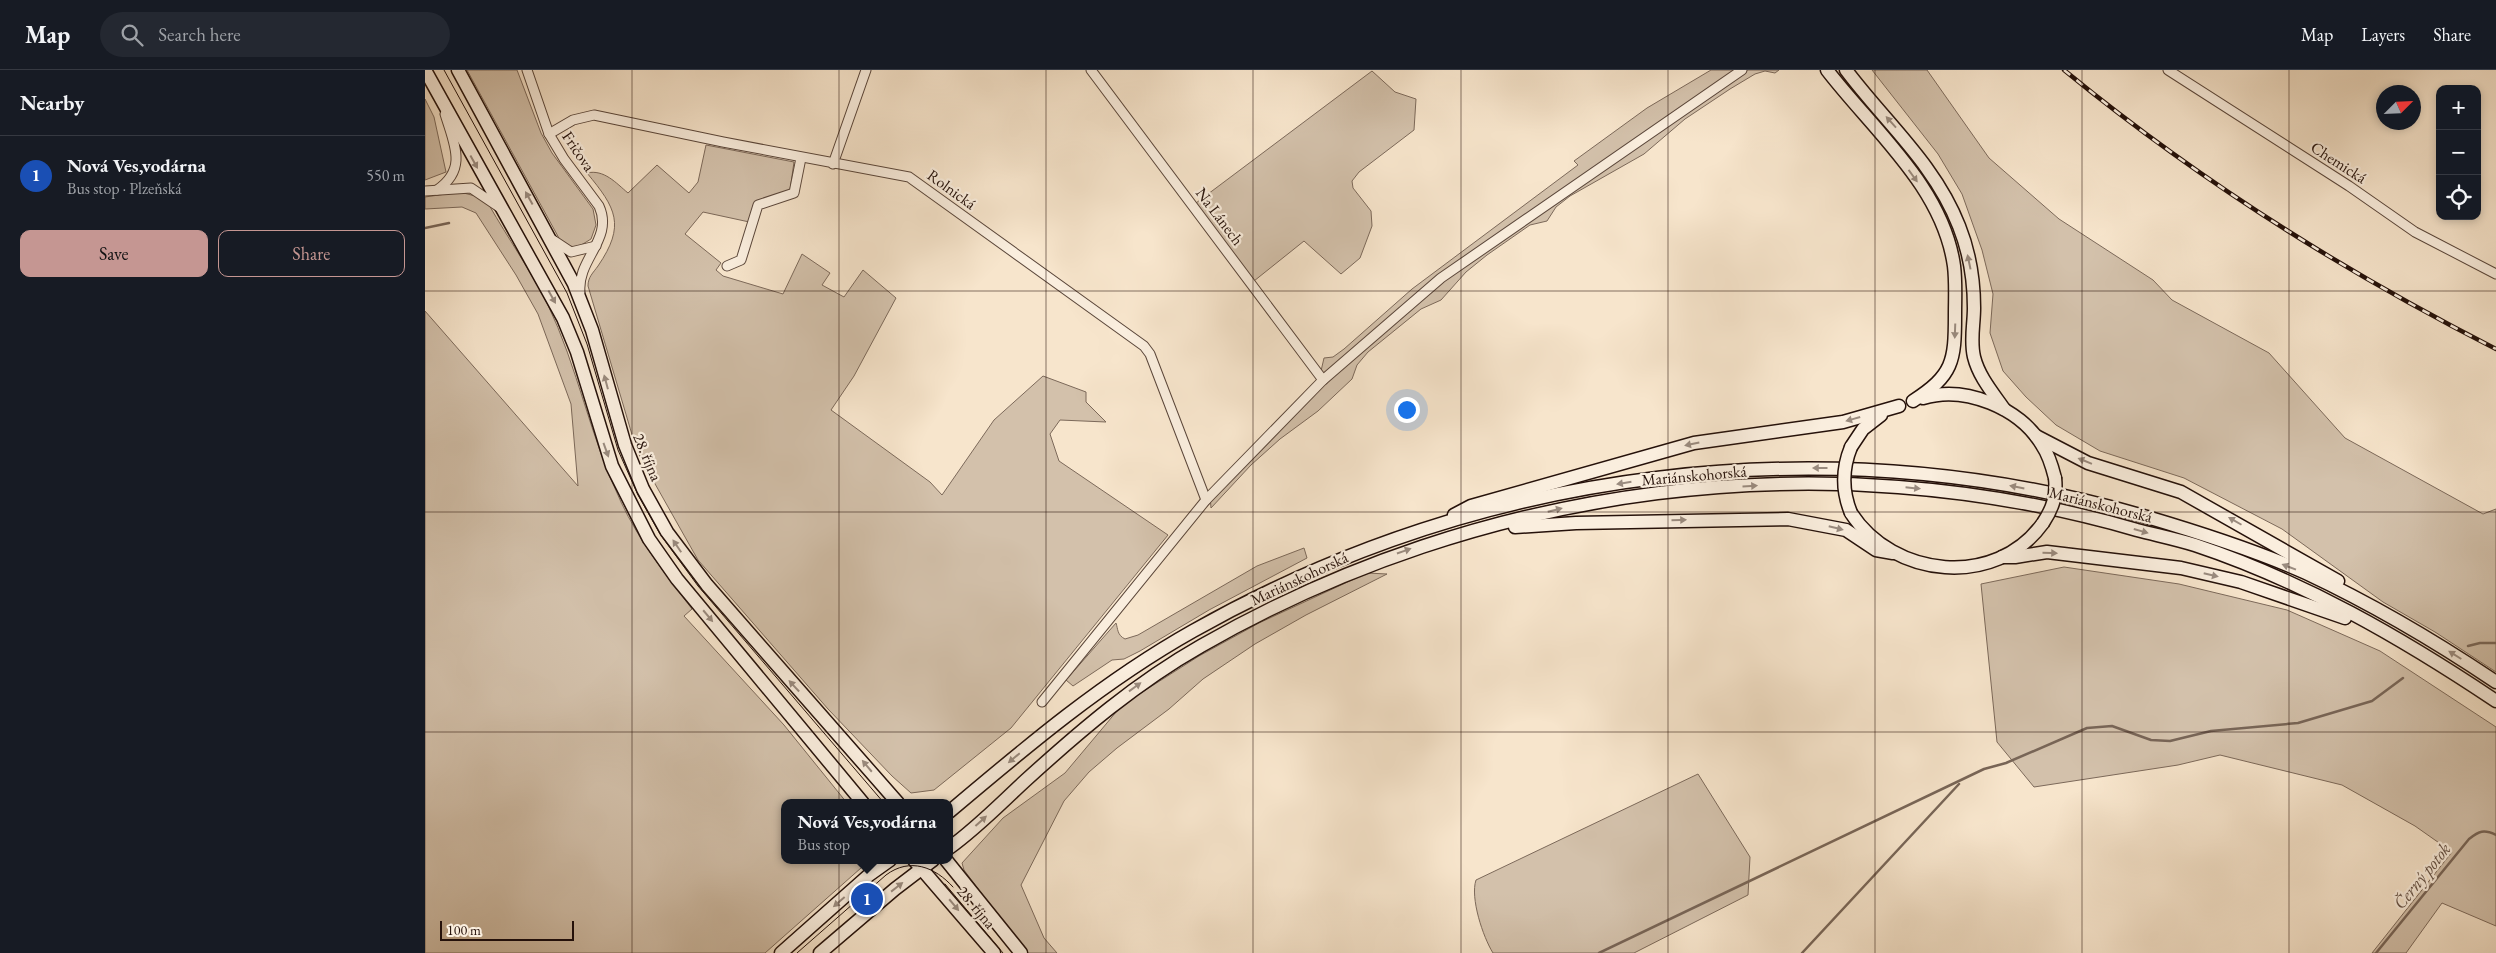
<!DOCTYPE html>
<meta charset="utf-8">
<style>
:root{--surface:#171b24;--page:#242831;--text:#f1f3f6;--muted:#9ea1a6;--line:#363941;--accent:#c59692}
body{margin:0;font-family:"EB Garamond",serif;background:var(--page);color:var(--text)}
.controls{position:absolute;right:15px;top:15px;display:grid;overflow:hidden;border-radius:10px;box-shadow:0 2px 8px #0003}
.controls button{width:45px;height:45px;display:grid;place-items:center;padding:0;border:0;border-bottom:1px solid var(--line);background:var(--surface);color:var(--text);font:25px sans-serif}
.compass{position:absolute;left:1951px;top:15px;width:45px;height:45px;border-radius:50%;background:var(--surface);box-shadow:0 2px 8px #0003;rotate:66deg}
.scale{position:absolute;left:15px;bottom:12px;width:134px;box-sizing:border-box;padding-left:5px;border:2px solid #25110a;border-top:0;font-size:14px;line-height:18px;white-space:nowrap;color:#25110a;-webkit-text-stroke:4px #faeede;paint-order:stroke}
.you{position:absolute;left:981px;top:339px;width:18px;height:18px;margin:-12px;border:4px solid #fff;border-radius:50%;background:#1a73e8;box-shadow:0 0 0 8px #1a73e833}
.badge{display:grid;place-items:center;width:32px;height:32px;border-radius:50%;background:var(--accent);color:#fff;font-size:16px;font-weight:700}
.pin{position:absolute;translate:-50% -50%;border:2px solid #fff;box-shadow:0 1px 5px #0006}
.popup{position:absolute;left:356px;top:729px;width:172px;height:65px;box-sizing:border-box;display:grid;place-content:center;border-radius:10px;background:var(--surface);filter:drop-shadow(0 1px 4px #0005);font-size:16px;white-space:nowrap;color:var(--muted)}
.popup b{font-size:19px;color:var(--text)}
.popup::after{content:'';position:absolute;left:50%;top:100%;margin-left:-10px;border:10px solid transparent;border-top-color:var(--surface)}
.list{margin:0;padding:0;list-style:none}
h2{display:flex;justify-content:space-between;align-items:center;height:65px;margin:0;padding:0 20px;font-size:21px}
h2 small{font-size:16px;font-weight:400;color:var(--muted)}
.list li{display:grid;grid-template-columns:32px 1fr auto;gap:15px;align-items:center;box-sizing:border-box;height:80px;padding:0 20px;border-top:1px solid var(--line)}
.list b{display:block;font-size:19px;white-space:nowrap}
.list p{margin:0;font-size:16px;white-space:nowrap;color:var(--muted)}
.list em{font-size:16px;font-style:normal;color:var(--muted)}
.actions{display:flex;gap:10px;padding:15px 20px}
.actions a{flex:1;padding:11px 0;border:1px solid var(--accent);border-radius:10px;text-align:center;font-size:18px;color:var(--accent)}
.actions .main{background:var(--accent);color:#111}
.icon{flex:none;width:28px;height:28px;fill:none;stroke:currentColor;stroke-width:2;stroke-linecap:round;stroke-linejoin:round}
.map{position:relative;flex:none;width:2071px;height:883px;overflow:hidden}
header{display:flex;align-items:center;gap:30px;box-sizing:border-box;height:70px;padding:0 25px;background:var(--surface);border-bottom:1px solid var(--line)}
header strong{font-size:24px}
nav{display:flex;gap:28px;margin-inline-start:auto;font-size:18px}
.search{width:350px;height:45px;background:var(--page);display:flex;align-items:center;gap:12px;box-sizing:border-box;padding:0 18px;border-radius:28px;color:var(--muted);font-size:19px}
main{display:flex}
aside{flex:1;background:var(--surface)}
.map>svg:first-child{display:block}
.green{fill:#d3c1ab;stroke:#7c695a}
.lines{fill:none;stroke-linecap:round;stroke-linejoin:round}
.stream{stroke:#786557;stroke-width:2.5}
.street-casing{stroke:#5a463a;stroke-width:11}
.secondary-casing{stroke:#25110a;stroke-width:15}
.street{stroke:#faeede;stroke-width:9}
.secondary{stroke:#faeede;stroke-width:12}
.tram{stroke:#25110a;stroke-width:1}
.rail-casing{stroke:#25110a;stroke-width:4.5}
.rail{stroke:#faeede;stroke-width:2.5;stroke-dasharray:8;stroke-linecap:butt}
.secondary-bridge-casing{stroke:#25110a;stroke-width:15;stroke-linecap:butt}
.secondary-bridge{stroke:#faeede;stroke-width:12}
.oneway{fill:#9a8b7f}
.grid{fill:none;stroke:#25110a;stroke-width:1;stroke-opacity:0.55}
.labels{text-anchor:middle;stroke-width:4.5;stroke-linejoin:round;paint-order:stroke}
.street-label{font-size:16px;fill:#25110a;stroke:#faeede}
.water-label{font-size:18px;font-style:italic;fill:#645044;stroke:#faeede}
</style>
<header>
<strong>Map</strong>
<div class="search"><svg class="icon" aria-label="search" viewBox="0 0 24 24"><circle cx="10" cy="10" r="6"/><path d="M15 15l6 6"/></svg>Search here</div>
<nav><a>Map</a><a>Layers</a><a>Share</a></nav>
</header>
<main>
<aside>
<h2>Nearby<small></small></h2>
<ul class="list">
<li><span class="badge" style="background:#1a4fb4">1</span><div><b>Nová Ves,vodárna</b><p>Bus stop · Plzeňská</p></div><em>550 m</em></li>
</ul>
<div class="actions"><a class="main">Save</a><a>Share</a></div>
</aside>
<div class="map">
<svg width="2071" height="883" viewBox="0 0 2071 883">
<rect width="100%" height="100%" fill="#f7e5cc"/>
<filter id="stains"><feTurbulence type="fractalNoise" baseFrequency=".004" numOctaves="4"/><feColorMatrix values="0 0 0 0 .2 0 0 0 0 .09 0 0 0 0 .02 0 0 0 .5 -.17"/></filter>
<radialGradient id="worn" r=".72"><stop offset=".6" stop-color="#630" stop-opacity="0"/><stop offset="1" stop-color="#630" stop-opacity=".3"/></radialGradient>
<g class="green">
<path d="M42,0h50l24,63 11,20 41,56 3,16 -5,14 -13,8 -10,-1 -8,-6z"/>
<path d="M1286,0h68l-4,3 -10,-2 -10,3 -25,15 -45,30 -41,35 -74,42 -14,11 -9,14 -17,4 -43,30 -21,17 -25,28 -20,9 -53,43 -11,13 -5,14 -34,32 -38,28 -29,26 -40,43 -1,-13 108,-111 6,-26 9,-1 11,-8 68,-60 166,-124 -4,-4 73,-53z"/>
<path d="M1447,0h55l62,88 70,61 94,61 19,20 97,53 76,85 138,76 13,-5v163l-61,-40 -52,-30 -101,-73 -98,-51 -84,-27 -44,-26 -30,-28 -23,-26 -13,-38 3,-39 -11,-44 -20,-56 -24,-40z"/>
<path d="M947,1l23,21 21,7 -2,31 -55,42 -7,9 1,7 18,23 1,15 -12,32 -19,16 -37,-33 -50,40 -58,-78z"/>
<path d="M0,29l9,18 12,55 -21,8z"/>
<path d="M281,75l88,17 -4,28 -26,9 -10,24 -51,-11 -18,22 36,29 -5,7 7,6 60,18 19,-40 28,19 -8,12 22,12 19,-27 33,28 -42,78 -23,34 99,72 12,13 52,-75 49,-44 43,16v10l20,20 -46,-2 -10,14 9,27 109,74 -157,193 -77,62 -23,3 -19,-17 -64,-67 -130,-149 -57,-101 -8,-21 -45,-152c0,-9 5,-13 10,-20 28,-41 18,-58 -11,-93 17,-4 29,10 41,20l29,-28 32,28 9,-11z"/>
<path d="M35,122l15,4 14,9c19,33 41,65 58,98 31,64 43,135 74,199 18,39 45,73 71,107l-8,7 100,109 63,78h-62v57h85l-105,93h-340v-642l153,175 -7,-82 -33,-90 -22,-39 -40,-62 -14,-6 -37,2v-12z"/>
<path d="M879,478l3,10 -98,52 -69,41 -16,8 -12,1 -39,26 -7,-6 50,-57c2,6 1,12 9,16l13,-4 119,-69z"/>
<path d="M1639,497l115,17 108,26 93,41 116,76v199l-54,-23 -36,50h-34l80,-101 -37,-26 -73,-41 -122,-30 -42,10 -144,22 -37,-45 -16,-158z"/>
<path d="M942,503l20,1 -81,41 -51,29 -52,35 -34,30 -52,39 -28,24 -25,29 -43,84 23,53 13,15h-31l-62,-83 -2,-7 41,-45 62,-45 57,-68 77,-49 60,-33z"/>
<path d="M1273,704l52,83 -2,38 -114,58h-141c-10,-16 -23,-55 -17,-73z"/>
</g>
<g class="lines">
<g class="stream">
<path d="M0,158l24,-5"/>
<path d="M2043,576l12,-3h16"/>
<path d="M1174,883l385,-184 22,-6 81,-35 25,-2 39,14 19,1 41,-10 87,-8 74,-22 31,-23"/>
<path d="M1377,883l157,-169"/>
<path d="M1951,883l93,-114c10,-8 15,-10 27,-4"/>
</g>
<g class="street-casing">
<g id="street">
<path d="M102,0l22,64 15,25 35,47c15,33 -22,53 -19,86"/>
<path d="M666,0l232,310"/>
<path d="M1743,0l181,116 66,46 81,42"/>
<path d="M124,64l24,-14 21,-5 129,27 186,35 235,169 6,8 56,146"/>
<path d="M408,94l33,-94"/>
<path d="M12,120c31,-21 17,-46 8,-76"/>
<path d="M0,121l46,-3 28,19"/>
<path d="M128,170l18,12 25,-6"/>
<path d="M302,196l14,-6 17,-55 36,-12 7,-35"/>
<path d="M617,632l164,-202 117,-120 118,-102 301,-208"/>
</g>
</g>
<g class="secondary-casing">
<g id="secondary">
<path d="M0,0l138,248 14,34 35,114 37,73 28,40 186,224"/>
<path d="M33,0l116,214 18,46 33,115 18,44 24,43 40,53 191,218"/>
<path d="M1402,0c46,60 116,117 127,196 2,16 1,33 1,49 0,47 -2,60 -42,86"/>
<path d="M1421,0c39,52 89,94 113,156 10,25 15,55 15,82 0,17 -4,32 0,49 5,20 19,36 30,52"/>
<path d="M1498,328c42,-13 97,10 119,47 7,10 10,21 13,33"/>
<path d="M1611,366l52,27 93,29 157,89"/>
<path d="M1426,377l12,-18 18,-14"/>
<path d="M1426,443c42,65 145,76 192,10"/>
<path d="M1029,445l17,-9 223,-63 149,-21 56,-16"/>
<path d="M1090,457l61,-4 212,-4 58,11 30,20 17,3"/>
<path d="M1577,487h13l32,-5 134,16 60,14 104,36"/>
<path d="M524,742c78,-66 155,-131 244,-181 290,-164 634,-207 954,-114 54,16 108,33 159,56 66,31 129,68 190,109"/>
<path d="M524,778c28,-20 52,-45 77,-68 55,-50 110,-97 175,-134 282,-162 623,-207 936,-116 19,5 39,9 58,15 108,36 207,93 301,156"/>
<path d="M489,790l80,93"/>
<path d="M521,790l75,93"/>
<path d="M356,883l88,-78 21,-15"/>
<path d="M395,883l75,-64 38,-29"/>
</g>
</g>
<use href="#street" class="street"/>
<use href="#secondary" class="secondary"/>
<g class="tram">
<path d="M19,0l123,223 20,51 31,106 20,45 22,39 38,52 186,217"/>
<path d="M520,814l58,69"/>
<path d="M372,883l89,-78c24,-18 49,-8 67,12"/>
</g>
<g class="rail-casing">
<path id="rail" d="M1639,0c133,109 279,201 432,279"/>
</g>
<use href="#rail" class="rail"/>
<g class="secondary-bridge-casing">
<g id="secondary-bridge">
<path d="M1426,377c-9,22 -9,44 0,66"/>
<path d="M1618,453c10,-15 14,-28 12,-45"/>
</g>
</g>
<use href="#secondary-bridge" class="secondary-bridge"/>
</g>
<defs><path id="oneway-solid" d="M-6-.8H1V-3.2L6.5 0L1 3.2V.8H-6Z" transform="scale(1.25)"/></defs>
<g class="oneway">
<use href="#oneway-solid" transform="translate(1466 52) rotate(-132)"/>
<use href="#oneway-solid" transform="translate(49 92) rotate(61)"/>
<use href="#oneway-solid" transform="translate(1488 106) rotate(54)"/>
<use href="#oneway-solid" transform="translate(104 128) rotate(-119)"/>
<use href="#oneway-solid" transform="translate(1544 192) rotate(-102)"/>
<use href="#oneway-solid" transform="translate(127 227) rotate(61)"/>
<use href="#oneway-solid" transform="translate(1530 261) rotate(92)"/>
<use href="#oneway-solid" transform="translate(181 312) rotate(-105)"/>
<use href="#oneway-solid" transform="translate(1428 349) rotate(164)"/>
<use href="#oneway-solid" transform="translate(1267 374) rotate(168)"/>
<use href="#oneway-solid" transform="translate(181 380) rotate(70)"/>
<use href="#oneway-solid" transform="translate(1660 391) rotate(-158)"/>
<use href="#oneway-solid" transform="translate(1395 398) rotate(-180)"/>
<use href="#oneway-solid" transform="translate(1199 413) rotate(171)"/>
<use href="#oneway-solid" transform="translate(1325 416) rotate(-3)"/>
<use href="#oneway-solid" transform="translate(1592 417) rotate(-169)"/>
<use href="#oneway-solid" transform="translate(1488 418) rotate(6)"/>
<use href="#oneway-solid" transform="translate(1130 440) rotate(-14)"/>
<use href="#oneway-solid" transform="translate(1254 450) rotate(-2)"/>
<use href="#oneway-solid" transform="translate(1810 451) rotate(-150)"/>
<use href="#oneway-solid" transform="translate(1411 458) rotate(14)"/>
<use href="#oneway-solid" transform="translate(1716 461) rotate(16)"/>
<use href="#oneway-solid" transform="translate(252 476) rotate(-124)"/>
<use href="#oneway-solid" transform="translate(979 481) rotate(-19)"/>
<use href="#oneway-solid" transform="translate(1625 483) rotate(1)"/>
<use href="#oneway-solid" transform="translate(1864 497) rotate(-159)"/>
<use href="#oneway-solid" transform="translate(1786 505) rotate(13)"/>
<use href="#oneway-solid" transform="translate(283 546) rotate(50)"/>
<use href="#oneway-solid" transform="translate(2030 585) rotate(-148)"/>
<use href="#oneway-solid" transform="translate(369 616) rotate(-133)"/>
<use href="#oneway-solid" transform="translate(710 617) rotate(-36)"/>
<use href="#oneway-solid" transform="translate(589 688) rotate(140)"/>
<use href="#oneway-solid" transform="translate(442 696) rotate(-130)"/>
<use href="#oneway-solid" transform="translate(556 751) rotate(-42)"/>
<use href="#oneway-solid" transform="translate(472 817) rotate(-38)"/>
<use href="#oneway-solid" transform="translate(414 832) rotate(139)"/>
<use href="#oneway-solid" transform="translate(529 835) rotate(50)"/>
</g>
<path class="grid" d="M207,0v883M414,0v883M621,0v883M828,0v883M1036,0v883M1243,0v883M1450,0v883M1657,0v883M1864,0v883M0,221h2071M0,442h2071M0,662h2071"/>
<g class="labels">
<g class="street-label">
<text transform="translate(154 81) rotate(56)" y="6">Fričova</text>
<text transform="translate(1914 92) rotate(33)" y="6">Chemická</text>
<text transform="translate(527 119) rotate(36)" y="6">Rolnická</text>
<text transform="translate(795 146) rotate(53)" y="6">Na Lánech</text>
<text transform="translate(223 387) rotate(67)" y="6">28. října</text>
<text transform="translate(1269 405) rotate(-5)" y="6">Mariánskohorská</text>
<text transform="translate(1676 434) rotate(14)" y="6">Mariánskohorská</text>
<text transform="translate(874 508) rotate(-25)" y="6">Mariánskohorská</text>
<text transform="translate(552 837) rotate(50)" y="6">28. října</text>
</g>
<g class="water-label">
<text transform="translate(1997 806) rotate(-51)" y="6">Černý potok</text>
</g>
</g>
<rect width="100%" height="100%" filter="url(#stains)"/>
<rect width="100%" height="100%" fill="url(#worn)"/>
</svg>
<div class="controls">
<button>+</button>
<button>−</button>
<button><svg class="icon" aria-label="locate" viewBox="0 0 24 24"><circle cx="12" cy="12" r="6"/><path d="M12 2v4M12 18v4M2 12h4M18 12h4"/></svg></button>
</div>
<svg class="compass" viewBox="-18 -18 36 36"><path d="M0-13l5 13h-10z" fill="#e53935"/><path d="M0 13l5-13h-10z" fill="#9ea1a6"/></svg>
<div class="scale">100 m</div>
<div class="you"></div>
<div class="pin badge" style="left:442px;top:829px;background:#1a4fb4">1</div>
<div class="popup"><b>Nová Ves,vodárna</b>Bus stop</div>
</div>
</main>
